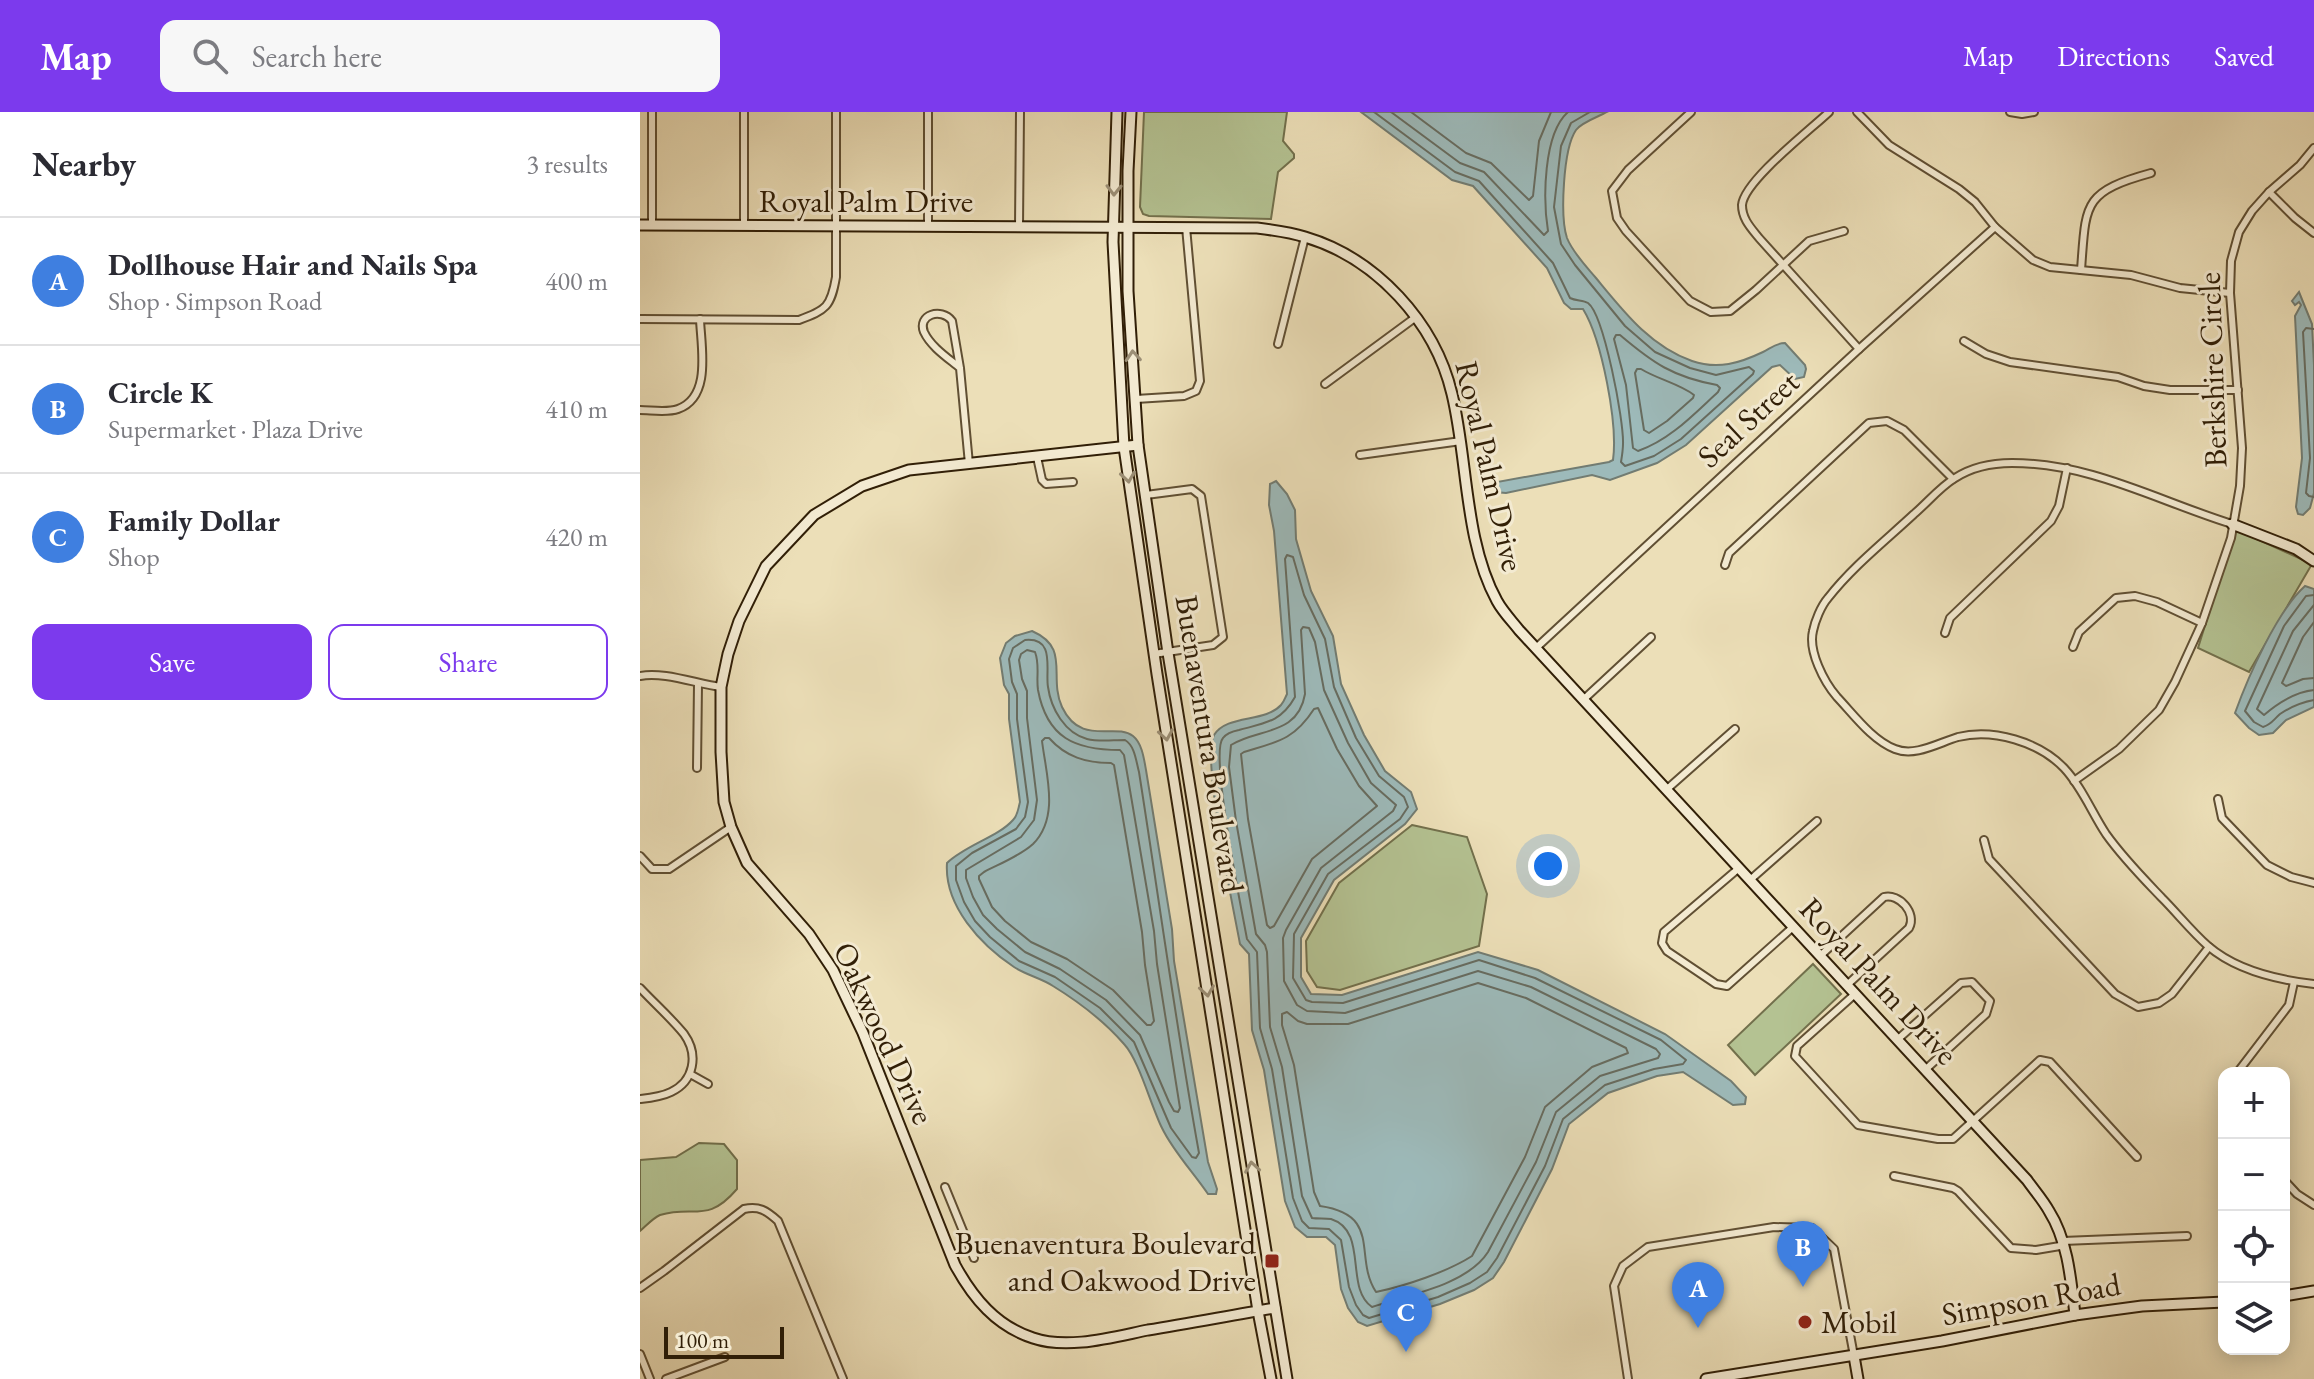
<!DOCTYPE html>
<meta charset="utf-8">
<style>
:root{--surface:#fff;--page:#f7f7f7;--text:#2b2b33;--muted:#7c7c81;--line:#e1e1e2;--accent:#7c3aed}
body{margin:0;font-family:"EB Garamond",serif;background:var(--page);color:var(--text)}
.controls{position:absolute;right:24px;bottom:24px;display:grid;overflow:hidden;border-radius:16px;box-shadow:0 4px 20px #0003}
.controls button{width:72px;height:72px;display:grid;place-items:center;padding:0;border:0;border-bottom:2px solid var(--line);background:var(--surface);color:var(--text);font:40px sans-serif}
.scale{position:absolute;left:24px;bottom:20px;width:120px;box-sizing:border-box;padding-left:8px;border:4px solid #311f07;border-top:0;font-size:22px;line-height:28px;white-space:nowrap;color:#311f07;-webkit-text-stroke:6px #f3ead1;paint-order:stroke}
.you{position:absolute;left:908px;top:754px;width:28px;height:28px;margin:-20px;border:6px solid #fff;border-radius:50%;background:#1a73e8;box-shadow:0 0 0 12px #1a73e833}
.badge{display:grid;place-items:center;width:52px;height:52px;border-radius:50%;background:var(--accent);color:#fff;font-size:26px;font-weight:700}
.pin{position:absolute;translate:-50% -66px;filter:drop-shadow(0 2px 4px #0008)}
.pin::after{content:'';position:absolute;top:42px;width:28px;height:24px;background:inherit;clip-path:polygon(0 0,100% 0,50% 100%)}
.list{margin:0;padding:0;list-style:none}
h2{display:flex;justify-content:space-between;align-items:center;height:104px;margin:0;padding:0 32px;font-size:34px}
h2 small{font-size:26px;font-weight:400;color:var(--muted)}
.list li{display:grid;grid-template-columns:52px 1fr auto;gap:24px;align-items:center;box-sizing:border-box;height:128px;padding:0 32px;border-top:2px solid var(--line)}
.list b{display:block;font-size:30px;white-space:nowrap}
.list p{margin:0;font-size:26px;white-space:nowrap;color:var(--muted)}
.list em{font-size:26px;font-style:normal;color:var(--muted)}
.actions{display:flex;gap:16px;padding:24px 32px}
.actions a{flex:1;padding:18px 0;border:2px solid var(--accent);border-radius:16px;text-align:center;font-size:28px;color:var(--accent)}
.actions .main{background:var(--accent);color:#fff}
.icon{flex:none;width:44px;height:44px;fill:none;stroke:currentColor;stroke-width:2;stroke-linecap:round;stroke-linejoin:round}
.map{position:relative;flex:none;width:1674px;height:1267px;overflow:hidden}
header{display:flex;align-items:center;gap:48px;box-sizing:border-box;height:112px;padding:0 40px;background:var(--accent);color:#fff}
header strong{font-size:38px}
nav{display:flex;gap:44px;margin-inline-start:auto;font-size:28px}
.search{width:560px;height:72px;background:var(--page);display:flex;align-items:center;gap:20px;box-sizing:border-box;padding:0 28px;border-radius:16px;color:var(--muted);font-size:30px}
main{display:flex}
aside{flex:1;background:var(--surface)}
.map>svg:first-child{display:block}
.green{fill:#b4c292;stroke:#72704c;stroke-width:2}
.water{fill:#9dbaba;stroke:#727c72;stroke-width:2}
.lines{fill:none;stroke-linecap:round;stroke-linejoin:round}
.shore{stroke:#676c60;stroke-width:2}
.street-casing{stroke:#604f33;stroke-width:10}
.secondary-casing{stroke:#311f07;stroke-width:13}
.street{stroke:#f3ead1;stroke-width:6}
.secondary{stroke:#f3ead1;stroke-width:9}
.oneway{stroke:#9c8f76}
.poi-dot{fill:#8f2418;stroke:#f3ead1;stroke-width:3}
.labels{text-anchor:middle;stroke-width:6;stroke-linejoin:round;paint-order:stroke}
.street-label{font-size:32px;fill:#311f07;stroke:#f3ead1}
.poi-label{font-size:32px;fill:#311f07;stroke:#f3ead1;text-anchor:end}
</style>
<header>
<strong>Map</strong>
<div class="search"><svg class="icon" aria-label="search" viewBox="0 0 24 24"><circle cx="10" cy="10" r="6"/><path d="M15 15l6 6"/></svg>Search here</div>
<nav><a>Map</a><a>Directions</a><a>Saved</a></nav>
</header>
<main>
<aside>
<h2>Nearby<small>3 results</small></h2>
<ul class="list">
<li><span class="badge" style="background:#3f7fe0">A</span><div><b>Dollhouse Hair and Nails Spa</b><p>Shop · Simpson Road</p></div><em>400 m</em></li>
<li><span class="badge" style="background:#3f7fe0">B</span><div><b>Circle K</b><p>Supermarket · Plaza Drive</p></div><em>410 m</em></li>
<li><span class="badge" style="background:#3f7fe0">C</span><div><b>Family Dollar</b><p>Shop</p></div><em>420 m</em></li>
</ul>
<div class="actions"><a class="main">Save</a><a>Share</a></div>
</aside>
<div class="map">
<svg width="1674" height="1267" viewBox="0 0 1674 1267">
<rect width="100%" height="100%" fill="#ecdfb8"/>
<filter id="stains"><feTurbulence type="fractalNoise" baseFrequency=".0025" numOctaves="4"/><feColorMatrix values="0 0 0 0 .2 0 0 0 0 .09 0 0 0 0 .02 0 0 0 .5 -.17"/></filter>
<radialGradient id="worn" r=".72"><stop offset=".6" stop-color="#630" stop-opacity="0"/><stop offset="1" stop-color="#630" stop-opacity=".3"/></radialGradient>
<g class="green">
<path d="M504,0h143l-4,29 11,13v4l-16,14 -7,47 -122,-3 -6,-2 -3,-7z"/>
<path d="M1595,417l77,35 -63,108 -51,-24z"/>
<path d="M772,713l55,12 20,57 -8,52 -139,44 -23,-3 -10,-16 -1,-30 33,-58z"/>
<path d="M1173,852l28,30 -86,81 -27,-30z"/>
<path d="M59,1031l25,1 13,16v29c-30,35 -42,16 -77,26 -7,3 -14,11 -20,16v-71l36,-3z"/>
</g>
<g class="water">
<path d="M721,0h246c-9,5 -25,10 -31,18 -13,19 -16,87 -9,108 6,15 19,28 29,40 28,34 54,68 96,83 26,9 48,2 71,-9 8,-4 13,-9 22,-9l20,22 1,4 -2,8 -9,2 -15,-14 -8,2 -86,78 -29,18 -47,17 -18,-5 -86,18 -11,-1 2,-10 112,-20 4,-2c5,-36 -11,-120 -30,-151h-12l-7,-6 -17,-35 -74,-82 -21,-6z"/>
<path d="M1659,180l13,32 2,41v128l-4,15 -7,7 -5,-1 -2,-7 6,-49 -7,-142 6,-11 -2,-3 -4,3 -3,-4z"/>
<path d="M636,369l11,13 8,16 1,29 15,52 22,45 8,48 23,51 21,36 26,21 6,17 -12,15 -71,56 -33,58v39l10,17 31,1 136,-43 60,18 127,64 66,47 15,16 -1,7 -12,1 -50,-33 -26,4 -49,17 -39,31 -17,45 -48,93 -11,16 -19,12 -34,14 -73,22 -9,-4 -10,-14 -7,-19 -6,-44 -9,-8h-19l-12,-10 -10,-26 -21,-131 -12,-40 -3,-76 -9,-10c-6,-33 -39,-187 -26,-209 13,-21 51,-12 67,-30 3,-3 4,-7 6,-11l-13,-163 -5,-26 1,-21z"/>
<path d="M1665,474l9,3v118l-28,13 -13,13 -14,2 -10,-7 -14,-15c13,-36 42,-102 70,-127z"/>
<path d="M392,519c39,17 16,45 30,76 19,40 53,15 71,29 9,7 11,23 13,34l26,159 2,32 34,201 9,27 -1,5h-8c-15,-22 -35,-43 -46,-66 -11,-22 -23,-68 -38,-84 -20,-23 -45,-42 -71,-58 -12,-8 -27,-11 -39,-19 -33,-22 -70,-61 -67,-104 19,-18 51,-26 66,-43 5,-5 5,-11 7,-18l-11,-83v-25l-5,-9 -4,-27 6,-15 9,-7z"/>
</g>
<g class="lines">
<g class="shore">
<path d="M734,0l81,60 24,9 74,82 17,35c6,3 13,2 18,5 16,12 36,118 35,141 0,6 -1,12 -2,18l4,4 29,-10 27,-17 72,-65 1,-3 -5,-4 -33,8 -26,-7 -35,-16 -30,-26 -50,-61 -14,-21 -7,-37 7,-61 10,-23 19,-11"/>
<path d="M751,0l69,51 24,9 60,63 4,-4c-5,-31 -5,-97 20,-119"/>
<path d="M771,0l55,41 25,10 38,37 4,-4 6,-55 12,-29"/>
<path d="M1674,217l-8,-1 -3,4 7,126 -4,35 3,3 5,1"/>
<path d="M976,223h4c33,28 53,42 97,50l3,3 -2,4c-24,22 -48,48 -80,59l-5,-3 -7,-63 -12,-46z"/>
<path d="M997,257h4c16,10 39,15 53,26l-1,3 -26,23 -18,12 -5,-3 -9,-57z"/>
<path d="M647,443l6,2 11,38 21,44 9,48 22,51 23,38 25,21 4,10 -8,12 -72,55 -34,60 -1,44 13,22 6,2 31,1 136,-43 56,18 126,62 25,20 -3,4 -29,5 -49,16 -42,34 -18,47 -48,92 -10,14 -17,11 -32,14 -69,21 -6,-3 -7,-10 -7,-18 -8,-47 -12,-11 -20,-1 -7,-7 -9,-23 -21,-129 -12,-41 -3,-76 -10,-13c-5,-28 -38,-186 -24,-201 3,-4 11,-7 16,-8 26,-7 42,-8 56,-33l-10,-138z"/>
<path d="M1674,483l-8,1 -22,30 -39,85 9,11 9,5c9,-3 10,-7 17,-13 9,-6 23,-12 34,-14"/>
<path d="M1674,493l-21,26 -36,78 7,6c14,-12 31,-23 50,-25"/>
<path d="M1674,510l-11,15 -21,46 4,3 17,-7 11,-1"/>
<path d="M663,515l6,1 6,14 9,48 24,53 23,40 25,22 -3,6 -72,57 -35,62 -3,8 1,43 13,24 10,6 38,2 133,-42 53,16 125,62 4,5 -2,4 -58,18 -44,36 -20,50 -48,90c-21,33 -80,43 -116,55 -28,-19 -3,-76 -41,-88 -6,-1 -13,0 -19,-1l-10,-22 -20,-129 -12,-40 -3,-75 -2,-7 -9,-11 -20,-113 -7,-54 2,-22c27,-17 67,-9 74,-51l-4,-64z"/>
<path d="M385,528c31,-3 20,30 23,47 3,22 17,46 39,52 12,3 25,1 38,1 10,6 11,21 14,32 20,127 37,254 60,381l-3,5 -4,-1 -21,-29 -37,-86 -34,-34 -45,-31 -36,-16 -29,-24 -15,-16 -11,-19 -8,-22v-14l16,-13 44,-24 9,-12 3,-15 -11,-83v-25l-5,-12 -3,-23 4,-11z"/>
<path d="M387,538l8,2c5,13 1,25 3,38 9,48 37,60 82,60l4,5 30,176 3,33 23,144 -2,4 -4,-1 -5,-9 -29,-67 -34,-35 -46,-31 -35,-17 -28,-23 -14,-14 -10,-18 -7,-19v-8l55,-33 13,-17 3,-20 -10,-82v-27l-5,-12 -3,-19 2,-6z"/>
<path d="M678,596l19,41 22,37 18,20 -65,53 -38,67 -4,2 -3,-3 -19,-106 -7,-65 3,-2c33,-10 50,-12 70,-43z"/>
<path d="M409,626c17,19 37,25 62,25l3,2 28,167 3,33 9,56 -3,4h-4l-34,-35 -46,-31 -36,-17 -26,-21 -13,-14 -13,-28v-3l5,-4c15,-8 36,-16 49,-28 27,-27 13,-70 9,-103l3,-3z"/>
<path d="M838,871l48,15 100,50 2,5 -36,14 -47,40 -20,50 -53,99c-25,16 -67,30 -96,36 -23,-35 7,-77 -56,-86l-6,-14 -20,-127 -12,-40v-11l5,-2 11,9 9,3h41z"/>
</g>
<g class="street-casing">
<g id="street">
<path d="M104,0v114"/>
<path d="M1051,0l-63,58 -16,21 5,27 9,13 64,70 21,11 19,-1 26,-21 53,-49 35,-10"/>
<path d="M1189,0c-19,18 -85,69 -87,93 0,14 9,23 17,33l100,111"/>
<path d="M1217,0l32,33 70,44 16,13 20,25 38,33 17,7 81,8 49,13 50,5"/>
<path d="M1370,0l12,2 12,-2"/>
<path d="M1629,80l26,26 19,15"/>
<path d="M12,113v-113"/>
<path d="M288,115v-115"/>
<path d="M379,115l1,-115"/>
<path d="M1441,158c5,-66 1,-78 70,-97"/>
<path d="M0,207l159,1c27,-10 32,-13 37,-43v-165"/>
<path d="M1324,229l22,13 24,8 108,15 26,9 26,4h68"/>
<path d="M638,232l27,-107"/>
<path d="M320,256c-12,-10 -29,-21 -36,-36 -7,-17 17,-25 28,-11l8,47 9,96"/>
<path d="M685,272l91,-67"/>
<path d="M496,287l48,-3 12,-5 4,-10 -14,-154"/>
<path d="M0,298c11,0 27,3 38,-1 34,-12 23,-62 22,-90"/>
<path d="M720,343l101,-14"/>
<path d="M397,345l5,23 4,4 27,-2"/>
<path d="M506,383l46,-6 9,7 22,141 -10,8 -59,9"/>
<path d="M1592,412c-74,-23 -141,-61 -220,-61 -20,0 -40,4 -57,15 -15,9 -28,25 -41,36 -29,27 -62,53 -86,84 -7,8 -13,23 -15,33 -5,20 11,51 24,66 17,18 35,43 58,52 20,8 43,-6 63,-12 35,-9 81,5 106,31 18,19 28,45 42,66 17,24 36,43 56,64 15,15 29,33 46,48 28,24 70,34 106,38"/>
<path d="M1085,453l4,-12 140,-130 18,-2 17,9 49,49"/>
<path d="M1305,521l5,-15 101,-97 8,-15 8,-38"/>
<path d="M1433,535l6,-15 37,-34 19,-2 22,6 45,21"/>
<path d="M896,536l323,-299 136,-122"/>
<path d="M0,564c23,-5 57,8 81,11"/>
<path d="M943,588l68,-63"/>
<path d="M57,656l1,-84"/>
<path d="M1434,669l45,-32 40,-39 16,-28 27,-59 29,-85 9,-52 2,-38 -12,-155 1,-32 8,-29 13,-21 17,-19 31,-27 14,-17"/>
<path d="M1026,678l69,-61"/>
<path d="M1578,687l4,19 45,47 24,12 23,6"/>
<path d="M1344,728l5,19 126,135 23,13 21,-4 13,-9 37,-47"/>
<path d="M0,744l12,13h17l62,-42"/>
<path d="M1099,756l-75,64 -2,11 5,8 49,33 11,2 66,-59"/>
<path d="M1110,768l67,-59"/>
<path d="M1180,844l64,-59c15,-4 33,16 25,31l-62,57"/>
<path d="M0,876c14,15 31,30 44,46 15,21 10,47 -13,58 -10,5 -21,6 -31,7"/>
<path d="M1215,882l-58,52 -2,10 63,69 80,14h15l87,-79 10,2 87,95"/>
<path d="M1257,928l64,-57 11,-1 18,19 -4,13 -61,56"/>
<path d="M1597,961l52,-68 5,-23"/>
<path d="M50,962l18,10"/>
<path d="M1254,1064l59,12 5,3 53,57 25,2 24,-4 3,-5 124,-5"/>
<path d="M1644,1068l13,14 17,11"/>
<path d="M305,1075l29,71"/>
<path d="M0,1176l24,-17 80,-62c15,-3 22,1 34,12l65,158"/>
<path d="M0,1242l10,25"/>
<path d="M26,1267l59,-22"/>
<path d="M988,1267l-14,-93 9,-20 25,-19 126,-20 38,1 22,21 20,107"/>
</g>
</g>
<g class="secondary-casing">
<g id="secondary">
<path d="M477,0l-4,130 11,205 33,227 101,637 13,68"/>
<path d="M491,0l-3,59v120l10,154 30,208 119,726"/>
<path d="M0,113l617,3c16,2 32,4 48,9 71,21 130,85 147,157 16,66 12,147 45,207 6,11 15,20 22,29l508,550c7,10 16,20 22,31 19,30 22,69 26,104"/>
<path d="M498,333l-229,25 -47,16 -48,29 -48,51 -27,55 -11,33 -7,33v65l3,50 7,25 16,36 62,71 24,36 30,63 92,232c18,33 41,61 78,73 35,12 80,-1 115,-8 43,-7 85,-15 127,-22"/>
<path d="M1592,412l64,25 18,12"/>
<path d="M1644,1184l30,-5"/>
<path d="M1214,1244l4,23"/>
<path d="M1066,1267l236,-38 133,-26 67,-9 82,-4"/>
</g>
</g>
<use href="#street" class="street"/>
<use href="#secondary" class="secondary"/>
</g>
<defs><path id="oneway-chevron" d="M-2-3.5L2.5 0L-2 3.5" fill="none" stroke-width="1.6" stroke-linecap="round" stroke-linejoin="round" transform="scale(2)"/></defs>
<g class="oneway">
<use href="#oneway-chevron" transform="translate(474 78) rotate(91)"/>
<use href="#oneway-chevron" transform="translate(493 244) rotate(-94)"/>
<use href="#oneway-chevron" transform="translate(488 365) rotate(82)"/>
<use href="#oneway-chevron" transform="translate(526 623) rotate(81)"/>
<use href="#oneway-chevron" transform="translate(567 879) rotate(81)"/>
<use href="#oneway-chevron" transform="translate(612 1055) rotate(-99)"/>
</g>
<g class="poi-dot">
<rect x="624" y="1141" width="16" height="16" rx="4"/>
<circle cx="1165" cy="1210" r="8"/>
</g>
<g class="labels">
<g class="street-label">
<text x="226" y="100">Royal Palm Drive</text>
<text transform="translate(1572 258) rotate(-92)" y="11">Berkshire Circle</text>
<text transform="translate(1108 307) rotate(-43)" y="11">Seal Street</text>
<text transform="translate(850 354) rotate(77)" y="11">Royal Palm Drive</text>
<text transform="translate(570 632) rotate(81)" y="11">Buenaventura Boulevard</text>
<text transform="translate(1239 869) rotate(47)" y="11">Royal Palm Drive</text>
<text transform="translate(244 921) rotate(65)" y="11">Oakwood Drive</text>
<text transform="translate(1391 1187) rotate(-10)" y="11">Simpson Road</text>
</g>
<g class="poi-label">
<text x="616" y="1142">Buenaventura Boulevard<tspan x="616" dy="37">and Oakwood Drive</tspan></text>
<text x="1181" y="1221" text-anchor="start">Mobil</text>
</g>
</g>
<rect width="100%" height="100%" filter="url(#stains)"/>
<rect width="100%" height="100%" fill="url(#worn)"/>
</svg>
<div class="controls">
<button>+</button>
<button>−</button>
<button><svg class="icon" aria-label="locate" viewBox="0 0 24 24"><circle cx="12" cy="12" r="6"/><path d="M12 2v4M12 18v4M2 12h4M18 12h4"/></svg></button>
<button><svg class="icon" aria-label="layers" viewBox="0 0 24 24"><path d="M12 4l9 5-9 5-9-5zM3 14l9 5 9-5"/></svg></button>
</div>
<div class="scale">100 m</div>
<div class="you"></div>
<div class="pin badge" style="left:1058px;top:1216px;background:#3f7fe0">A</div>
<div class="pin badge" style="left:1163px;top:1175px;background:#3f7fe0">B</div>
<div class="pin badge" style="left:766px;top:1240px;background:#3f7fe0">C</div>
</div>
</main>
